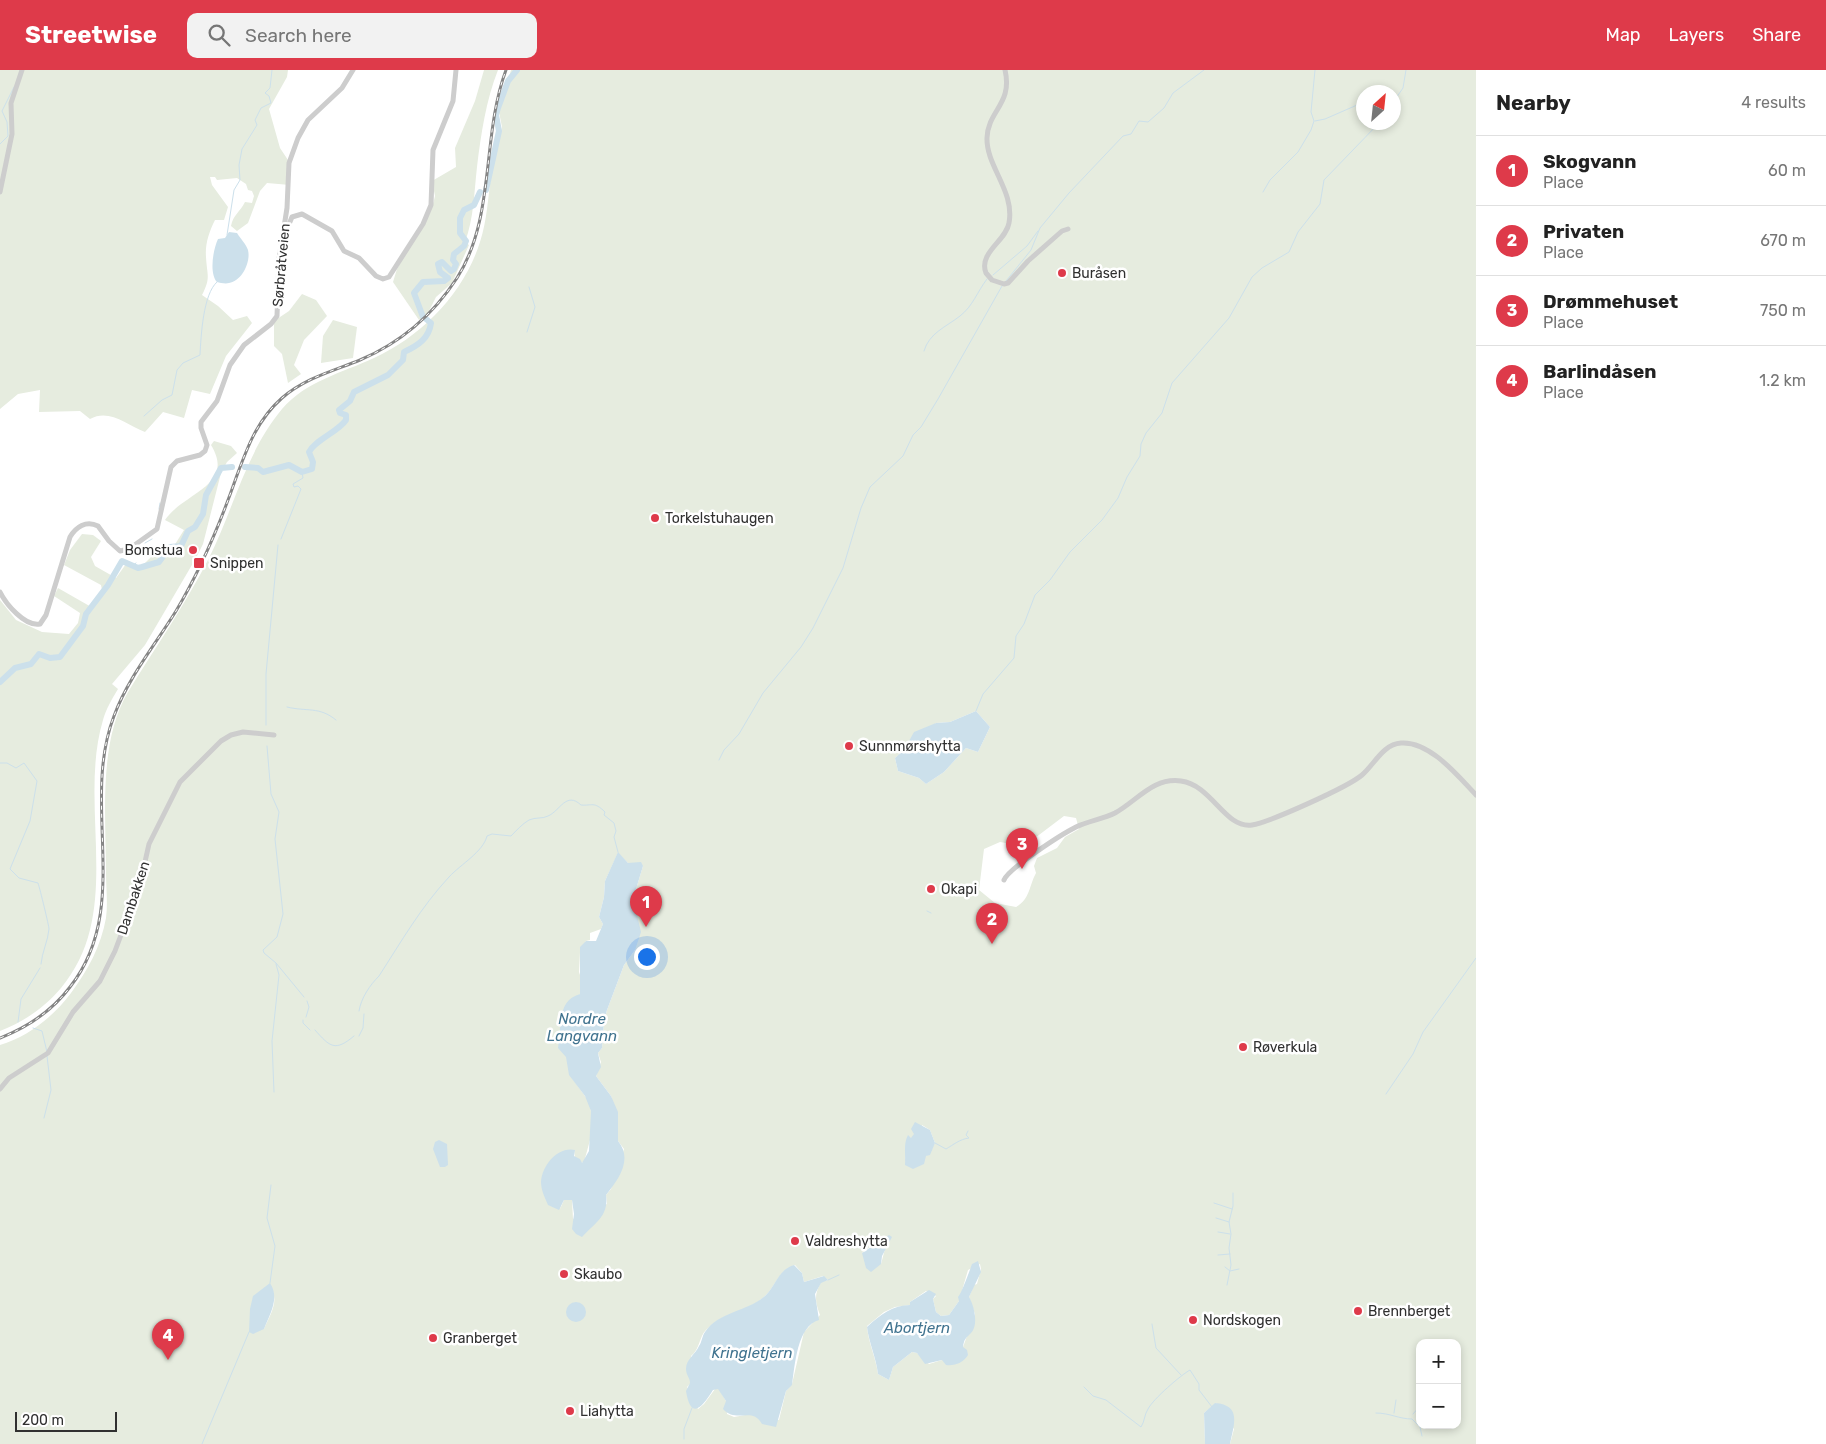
<!DOCTYPE html>
<meta charset="utf-8">
<style>
:root{--surface:#fff;--page:#f2f2f2;--text:#222;--muted:#767676;--line:#e0e0e0;--accent:#de3a4a}
body{margin:0;font-family:Rubik,sans-serif;background:var(--page);color:var(--text)}
.controls{position:absolute;right:15px;bottom:15px;display:grid;overflow:hidden;border-radius:10px;box-shadow:0 2px 8px #0003}
.controls button{width:45px;height:45px;display:grid;place-items:center;padding:0;border:0;border-bottom:1px solid var(--line);background:var(--surface);color:var(--text);font:25px sans-serif}
.compass{position:absolute;left:1356px;top:15px;width:45px;height:45px;border-radius:50%;background:var(--surface);box-shadow:0 2px 8px #0003;rotate:27deg}
.scale{position:absolute;left:15px;bottom:12px;width:102px;box-sizing:border-box;padding-left:5px;border:2px solid #303030;border-top:0;font-size:14px;line-height:18px;white-space:nowrap;color:#303030;-webkit-text-stroke:4px #fff;paint-order:stroke}
.you{position:absolute;left:646px;top:886px;width:18px;height:18px;margin:-12px;border:4px solid #fff;border-radius:50%;background:#1a73e8;box-shadow:0 0 0 8px #1a73e833}
.badge{display:grid;place-items:center;width:32px;height:32px;border-radius:50%;background:var(--accent);color:#fff;font-size:16px;font-weight:700}
.pin{position:absolute;translate:-50% -41px;filter:drop-shadow(0 1px 2px #0008)}
.pin::after{content:'';position:absolute;top:26px;width:18px;height:15px;background:inherit;clip-path:polygon(0 0,100% 0,50% 100%)}
.list{margin:0;padding:0;list-style:none}
h2{display:flex;justify-content:space-between;align-items:center;height:65px;margin:0;padding:0 20px;font-size:21px}
h2 small{font-size:16px;font-weight:400;color:var(--muted)}
.list li{display:grid;grid-template-columns:32px 1fr auto;gap:15px;align-items:center;box-sizing:border-box;height:70px;padding:0 20px;border-top:1px solid var(--line)}
.list b{display:block;font-size:19px;white-space:nowrap}
.list p{margin:0;font-size:16px;white-space:nowrap;color:var(--muted)}
.list em{font-size:16px;font-style:normal;color:var(--muted)}
.icon{flex:none;width:28px;height:28px;fill:none;stroke:currentColor;stroke-width:2;stroke-linecap:round;stroke-linejoin:round}
.map{position:relative;flex:none;width:1476px;height:1374px;overflow:hidden}
header{display:flex;align-items:center;gap:30px;box-sizing:border-box;height:70px;padding:0 25px;background:var(--accent);color:#fff}
header strong{font-size:24px}
nav{display:flex;gap:28px;margin-inline-start:auto;font-size:18px}
.search{width:350px;height:45px;background:var(--page);display:flex;align-items:center;gap:12px;box-sizing:border-box;padding:0 18px;border-radius:10px;color:var(--muted);font-size:19px}
main{display:flex}
aside{flex:1;background:var(--surface)}
.map>svg:first-child{display:block}
.green{fill:#e6ecdf;fill-rule:evenodd}
.water{fill:#cce0eb}
.lines{fill:none;stroke-linecap:round;stroke-linejoin:round}
.stream{stroke:#cce0eb;stroke-width:1}
.river{stroke:#cce0eb;stroke-width:6}
.minor{stroke:#cdcdcd;stroke-width:5}
.rail-casing{stroke:#858585;stroke-width:3}
.rail{stroke:#fff;stroke-width:1;stroke-dasharray:4;stroke-linecap:butt}
.poi-dot{fill:#de3a4a;stroke:#fff;stroke-width:2}
.labels{text-anchor:middle;stroke-width:5;stroke-linejoin:round;paint-order:stroke}
.street-label{font-size:14px;fill:#303030;stroke:#fff}
.poi-label{font-size:14px;fill:#303030;stroke:#fff;text-anchor:start}
.water-label{font-size:15px;font-style:italic;fill:#40738f;stroke:#fff}
</style>
<header>
<strong>Streetwise</strong>
<div class="search"><svg class="icon" aria-label="search" viewBox="0 0 24 24"><circle cx="10" cy="10" r="6"/><path d="M15 15l6 6"/></svg>Search here</div>
<nav><a>Map</a><a>Layers</a><a>Share</a></nav>
</header>
<main>
<div class="map">
<svg width="1476" height="1374" viewBox="0 0 1476 1374">
<rect width="100%" height="100%" fill="#fff"/>
<g class="green">
<path d="M0,0h288l-1,7 -18,32 11,39 10,15v22l-23,-2 -7,8 -12,32 -11,8 -6,-5c2,-11 9,-14 14,-24l7,1 2,-7 -2,-5 -4,-1 -2,-6 -9,-6 -20,2 -2,-3h-5l2,8 16,22 -4,13h-9c-6,12 -10,24 -9,37 1,19 5,20 -4,38l16,11 15,14 14,-4 5,7 -26,33 -16,38 -18,-4 -8,28 -21,-6 -18,20c-18,-7 -36,-24 -55,-13l-10,-8 -41,1 1,-22 -22,4 -18,15z"/>
<path d="M484,0h14c-12,30 -17,64 -21,97 -3,26 -3,51 -12,75l4,3 -17,38 -16,14 -9,18 -8,5 -26,-38 4,-13 36,-65 2,-8 -3,-15 24,-14 -1,-19 20,-47z"/>
<path d="M511,0h965v1374h-246l4,-15 -18,-26 -12,10 1,31h-1205v-399c28,-8 54,-29 71,-52 17,-23 30,-47 35,-75 2,-15 0,-30 0,-45 0,-57 -8,-130 22,-181 27,-44 57,-87 81,-134 25,-50 37,-106 73,-149 24,-28 60,-36 92,-51 48,-22 90,-65 106,-116 7,-22 8,-44 11,-66 3,-17 7,-33 11,-49l-3,-15zM1364,22h30v30h-30zM976,641l14,16 -12,25 -12,-4 -22,24 -18,12 -7,-6 -21,-7 -3,-13 41,-35 14,-1zM1064,746l12,2 3,11 -14,8 -8,11 -20,10 -3,8 2,7c-7,13 -6,26 -20,34l-21,-4 -16,-13 5,-41 16,-7 17,3 14,-4zM618,783l10,10 15,3 -10,33 3,15 -1,36 -11,15 -17,45 -3,11 -2,27 -4,5 3,9 -5,14 15,20 6,25 1,20 6,8 -13,40 -5,6 1,9 -34,15 -1,-19h-8l-4,9 14,-59 1,7 6,6 3,-1 9,-33 -3,-26 -18,-25 -11,-49 19,-35 2,-13 -3,-9 1,-20 6,-11 4,-1v-7l11,-4 2,-5 -4,-7 5,-20 1,-16zM922,1055l8,5 5,13 -9,13zM875,1173l10,6 -4,15 -19,-11zM980,1194l1,5 -4,15 -3,1 -5,12 6,17 -12,33 -21,13 -13,4 -12,-11 -5,-1 -19,15 -4,13 -11,-6c-2,-16 -10,-32 -11,-48l17,-14 11,-5 15,-2v-3l16,-11 10,5 -3,3 3,13 5,4 8,-1 10,-14 9,-31zM795,1195l7,8 2,9 19,-6 5,4 -7,2c-7,13 -6,19 -1,33l-16,17 -12,52 -6,7 -7,29 -28,-6 -17,3 -7,-3 -1,-13 -7,-12h-4l-11,15 -6,5 -11,-22 3,-3 1,-28c9,-7 8,-19 15,-26 19,-19 38,-17 57,-32 12,-10 15,-28 32,-33zM269,1215c12,15 1,29 -5,44zM1420,1273h37v82h-37z"/>
<path d="M302,224l14,6 11,16 -23,24 -10,25 7,9 -13,9 -6,-29 -8,-8v-25l15,-10z"/>
<path d="M333,250l24,7 -4,31 -32,5 2,-27z"/>
<path d="M214,371l17,5 6,7 -10,9 -6,11 -18,71 -7,14 -51,87 -33,39 6,5c-6,10 -12,20 -15,31 -26,87 22,192 -42,268 -16,19 -37,34 -61,43v-431l16,20 26,12 27,2 9,-11 2,-10 -26,-17 4,-8 35,20 9,-18 -1,-5 -37,-20 6,-15 12,-16 11,1 8,6 -10,16 4,9 21,12 10,-14 14,4 15,-15 14,1 15,-24 -19,-10c19,-28 71,-34 46,-75z"/>
</g>
<g class="water">
<path d="M229,162l8,1c3,5 9,11 11,17 3,12 -6,31 -19,33 -3,1 -9,0 -12,-1 -8,-9 -4,-32 1,-43l7,-1z"/>
<path d="M976,641l14,16 -12,25 -12,-4 -22,24 -18,12 -7,-6 -21,-7 -3,-13 9,-8 10,-18 22,-9 14,-1z"/>
<path d="M618,782l10,11 13,-1 2,4 -10,33 8,33 -6,18 -11,15 -17,45 -3,11 -2,27 -4,5 3,14 -5,9 15,20 7,16v29c15,18 1,38 -12,54 3,21 -11,28 -24,42l-6,-3 -4,-5 2,-15 -2,-14h-8l-5,10 -11,-5c-3,-7 -7,-15 -7,-23 1,-17 17,-36 34,-32l-1,6 6,3 2,4 7,-12 2,-40 -6,-15 -16,-21 -3,-18 -8,-9c4,-21 -2,-47 22,-54v-47l6,-6h10l7,-17 -4,-7 5,-20 1,-16z"/>
<path d="M915,1052l15,8 5,13 -5,12 -4,1 -2,8 -11,5 -8,-4c1,-10 -2,-21 3,-30l3,3 3,-4 -3,-5z"/>
<path d="M439,1070l8,4 1,21 -3,2h-5l-7,-18 2,-7z"/>
<path d="M889,1165l3,2 -10,19 -1,8 -10,8 -5,-4 -4,-15z"/>
<path d="M978,1191l3,11 -12,25c5,8 10,28 2,36 -5,5 -7,6 -8,14l4,3 1,5c-5,8 -13,11 -22,10l-4,-5 -17,4 -8,-11 -5,-1 -19,15 -4,13 -11,-6c-2,-17 -9,-31 -11,-47 13,-12 26,-22 43,-22v-3l19,-12 7,4 -3,5 3,13 5,4 8,-1 10,-14 -1,-4c3,-2 13,-30 14,-33z"/>
<path d="M794,1195l8,8 2,9 20,-6 4,4 -7,3 -6,11 4,26c-22,6 -24,45 -27,65l-6,6 -10,36 -14,-3c-10,-18 -25,0 -39,-15l3,-8 -8,-12 -5,1c-10,16 -22,32 -27,1l4,-8c0,-5 -4,-8 -4,-14 0,-10 9,-14 13,-23 3,-4 3,-10 6,-14 14,-21 43,-20 61,-37 10,-10 12,-25 28,-30z"/>
<path d="M270,1213c10,15 0,31 -6,46l-11,5 -4,-2 1,-23 3,-13z"/>
<circle cx="576" cy="1242" r="10"/>
<path d="M1215,1333c27,2 19,22 15,41h-25l-1,-31z"/>
</g>
<g class="lines">
<g class="stream">
<path d="M1394,31l9,-13 3,-18"/>
<path d="M1315,51l10,-2 39,-17"/>
<path d="M0,74l8,-8 -1,-14 -5,-11 12,-24"/>
<path d="M1263,122l7,-12 28,-28 13,-22 3,-9 -3,-9 4,-42"/>
<path d="M227,165l7,-45 6,-10 -1,-15 3,-16 15,-24 -2,-5 6,-12 10,-5 -2,-7 -4,-3 5,-5 2,-18"/>
<path d="M993,205l34,-29 11,-15"/>
<path d="M1006,211l25,-31 9,-22 29,-35 54,-57 8,-2 8,-13 9,1 16,-14 9,-15 31,-23"/>
<path d="M527,262l8,-25 -6,-20"/>
<path d="M924,281c5,-18 22,-24 36,-35 13,-10 17,-24 27,-37"/>
<path d="M144,346l18,-16 10,-5 5,-25 6,-7 17,-8c1,-19 3,-61 17,-73"/>
<path d="M159,439l1,-6"/>
<path d="M281,469l20,-50 -3,-3 -4,1 -1,-3 10,-6 -1,-6"/>
<path d="M145,473l7,-4"/>
<path d="M132,496l4,-3"/>
<path d="M287,637c20,5 32,-1 49,13"/>
<path d="M976,641l7,-17 31,-36 2,-22 8,-12 11,-29 15,-15 20,-28 32,-32 16,-22 9,-21 13,-21 1,-12 5,-11 16,-20 10,-30 57,-65 23,-41 10,-9 27,-16 9,-20 22,-28 4,-24 56,-58"/>
<path d="M266,655v-51l12,-129"/>
<path d="M267,676l4,48 8,18 -4,27 8,75 -6,23 -14,13 1,3 12,10 28,34"/>
<path d="M719,690l5,-10 15,-16 24,-41 38,-46 12,-19 30,-60 18,-60 9,-21 33,-31 10,-21 8,-8 17,-28 64,-113"/>
<path d="M0,693h7l9,5 8,-5 13,18 -7,40 -20,48 9,9 19,5c2,6 11,43 11,46 -1,12 -7,23 -8,35"/>
<path d="M927,841l4,2"/>
<path d="M359,941c2,-13 11,-26 20,-35 22,-34 42,-69 70,-99 12,-13 34,-25 38,-41l5,-2 19,2c5,-5 11,-12 18,-16 6,-3 14,-1 19,-4 12,-5 18,-25 33,-11 11,1 13,-4 24,7l-1,3 10,8 2,8 -2,6 4,15"/>
<path d="M306,947l3,-10 -2,-6"/>
<path d="M303,950v3l7,7"/>
<path d="M18,952l3,-23 19,-31"/>
<path d="M33,958l9,3 5,21"/>
<path d="M315,960c15,17 20,22 39,6"/>
<path d="M359,966l4,-8 1,-14"/>
<path d="M274,1022l-2,-51 7,-66 -3,-11"/>
<path d="M1386,1024l27,-40 10,-22 53,-74"/>
<path d="M44,1048l7,-28 -4,-34"/>
<path d="M935,1073l11,6c7,-4 14,-10 23,-11l-3,-3 2,-4"/>
<path d="M1214,1133l18,6"/>
<path d="M1216,1148l13,4"/>
<path d="M1218,1162l12,2"/>
<path d="M1218,1185l12,-1"/>
<path d="M1225,1197l5,4 9,-2"/>
<path d="M828,1210l11,-5"/>
<path d="M270,1213l5,-37 -8,-28 4,-33"/>
<path d="M1227,1215l4,-20 -2,-17 2,-14 -2,-12 4,-16v-13"/>
<path d="M1152,1254l4,24 25,27"/>
<path d="M1084,1317l9,9 13,4 35,27c4,-6 3,-12 7,-18 5,-10 33,-34 42,-39l9,14v6l13,17"/>
<path d="M1376,1343c14,0 23,6 36,6l8,8 2,9"/>
<path d="M1394,1343l2,-13"/>
<path d="M1413,1344l7,-8"/>
<path d="M684,1369v-10l8,-21"/>
<path d="M202,1374l47,-112"/>
</g>
<g class="river">
<path d="M486,120l13,-59 -3,-16 2,-7 10,-27 9,-11"/>
<path d="M423,247l-9,-24 9,-11 21,-1 4,-3 -8,-6 -2,-8 4,-2 9,9 3,-2 2,-5 -3,-4 1,-6 10,-8 2,-5 -6,-8v-15l4,-8 10,-5 6,-13"/>
<path d="M245,397l13,1 5,4 26,-7 13,7 10,-3 1,-7 -4,-10c6,-12 29,-20 37,-32v-5l-6,-2 -1,-3 11,-9 4,-9 34,-17 15,-15 1,-8c15,-7 25,-14 27,-29l-5,-4"/>
<path d="M0,612l15,-14 16,-4 8,-10 11,4 10,-1 23,-31 3,-12 22,-29 14,-24 16,7 4,-1 17,-5 11,-15 11,-1 7,-15 7,-4 8,-13 3,-19 15,-27 11,-1"/>
</g>
<g class="minor">
<path d="M1005,0c8,34 -17,40 -18,68 -1,28 28,53 22,85 -3,18 -31,30 -23,50l6,7 12,4 4,-1 20,-22 34,-30 6,-2"/>
<path d="M0,122l12,-58 -1,-31 11,-33"/>
<path d="M284,166l8,-19 10,-3 30,17 12,20 15,7 17,18 7,3 6,-2 34,-53 8,-19 2,-55 20,-49 3,-31"/>
<path d="M0,522c6,12 25,35 40,32l6,-9 24,-78c6,-10 16,-17 28,-11l11,15 11,10 9,-2 28,-20 14,-62 6,-6 23,-6 5,-4 2,-6 -6,-17v-6l16,-21 13,-36 14,-20 27,-21 6,-8 2,-57 8,-51 2,-45 9,-25 10,-18 34,-32 11,-18"/>
<path d="M1004,810c5,-12 58,-46 72,-53 13,-6 27,-8 39,-14 22,-12 38,-36 66,-32 31,4 44,48 71,44 18,-3 96,-38 110,-50 12,-10 21,-31 39,-32 29,-2 57,33 75,52"/>
<path d="M0,1019l9,-11 39,-25 25,-41 27,-31 15,-30 25,-67 9,-40 31,-62 41,-41 10,-6 12,-3 31,3"/>
</g>
<g class="rail-casing">
<path id="rail" d="M0,968c28,-11 52,-27 70,-51 63,-80 10,-183 44,-271 14,-38 41,-71 62,-105 25,-42 44,-87 60,-133 11,-30 21,-58 46,-80 23,-20 51,-27 78,-38 40,-17 73,-45 97,-82 39,-61 24,-141 49,-208"/>
</g>
<use href="#rail" class="rail"/>
</g>
<g class="poi-dot">
<circle cx="1062" cy="203" r="5"/>
<circle cx="655" cy="448" r="5"/>
<circle cx="193" cy="480" r="5"/>
<rect x="193" y="487" width="12" height="12" rx="2.5"/>
<circle cx="849" cy="676" r="5"/>
<circle cx="931" cy="819" r="5"/>
<circle cx="1243" cy="977" r="5"/>
<circle cx="795" cy="1171" r="5"/>
<circle cx="564" cy="1204" r="5"/>
<circle cx="1358" cy="1241" r="5"/>
<circle cx="1193" cy="1250" r="5"/>
<circle cx="433" cy="1268" r="5"/>
<circle cx="570" cy="1341" r="5"/>
</g>
<g class="labels">
<g class="street-label">
<text transform="translate(281 195) rotate(-85)" y="5">Sørbråtveien</text>
<text transform="translate(133 828) rotate(-72)" y="5">Dambakken</text>
</g>
<g class="poi-label">
<text x="1072" y="208">Buråsen</text>
<text x="665" y="453">Torkelstuhaugen</text>
<text x="183" y="485" text-anchor="end">Bomstua</text>
<text x="210" y="498">Snippen</text>
<text x="859" y="681">Sunnmørshytta</text>
<text x="941" y="824">Okapi</text>
<text x="1253" y="982">Røverkula</text>
<text x="805" y="1176">Valdreshytta</text>
<text x="574" y="1209">Skaubo</text>
<text x="1368" y="1246">Brennberget</text>
<text x="1203" y="1255">Nordskogen</text>
<text x="443" y="1273">Granberget</text>
<text x="580" y="1346">Liahytta</text>
</g>
<g class="water-label">
<text x="582" y="954">Nordre<tspan x="582" dy="17">Langvann</tspan></text>
<text x="917" y="1263">Abortjern</text>
<text x="752" y="1288">Kringletjern</text>
</g>
</g>
</svg>
<div class="controls">
<button>+</button>
<button>−</button>
</div>
<svg class="compass" viewBox="-18 -18 36 36"><path d="M0-13l5 13h-10z" fill="#e53935"/><path d="M0 13l5-13h-10z" fill="#767676"/></svg>
<div class="scale">200 m</div>
<div class="you"></div>
<div class="pin badge" style="left:646px;top:857px">1</div>
<div class="pin badge" style="left:992px;top:874px">2</div>
<div class="pin badge" style="left:1022px;top:799px">3</div>
<div class="pin badge" style="left:168px;top:1290px">4</div>
</div>
<aside>
<h2>Nearby<small>4 results</small></h2>
<ul class="list">
<li><span class="badge">1</span><div><b>Skogvann</b><p>Place</p></div><em>60 m</em></li>
<li><span class="badge">2</span><div><b>Privaten</b><p>Place</p></div><em>670 m</em></li>
<li><span class="badge">3</span><div><b>Drømmehuset</b><p>Place</p></div><em>750 m</em></li>
<li><span class="badge">4</span><div><b>Barlindåsen</b><p>Place</p></div><em>1.2 km</em></li>
</ul>
</aside>
</main>
